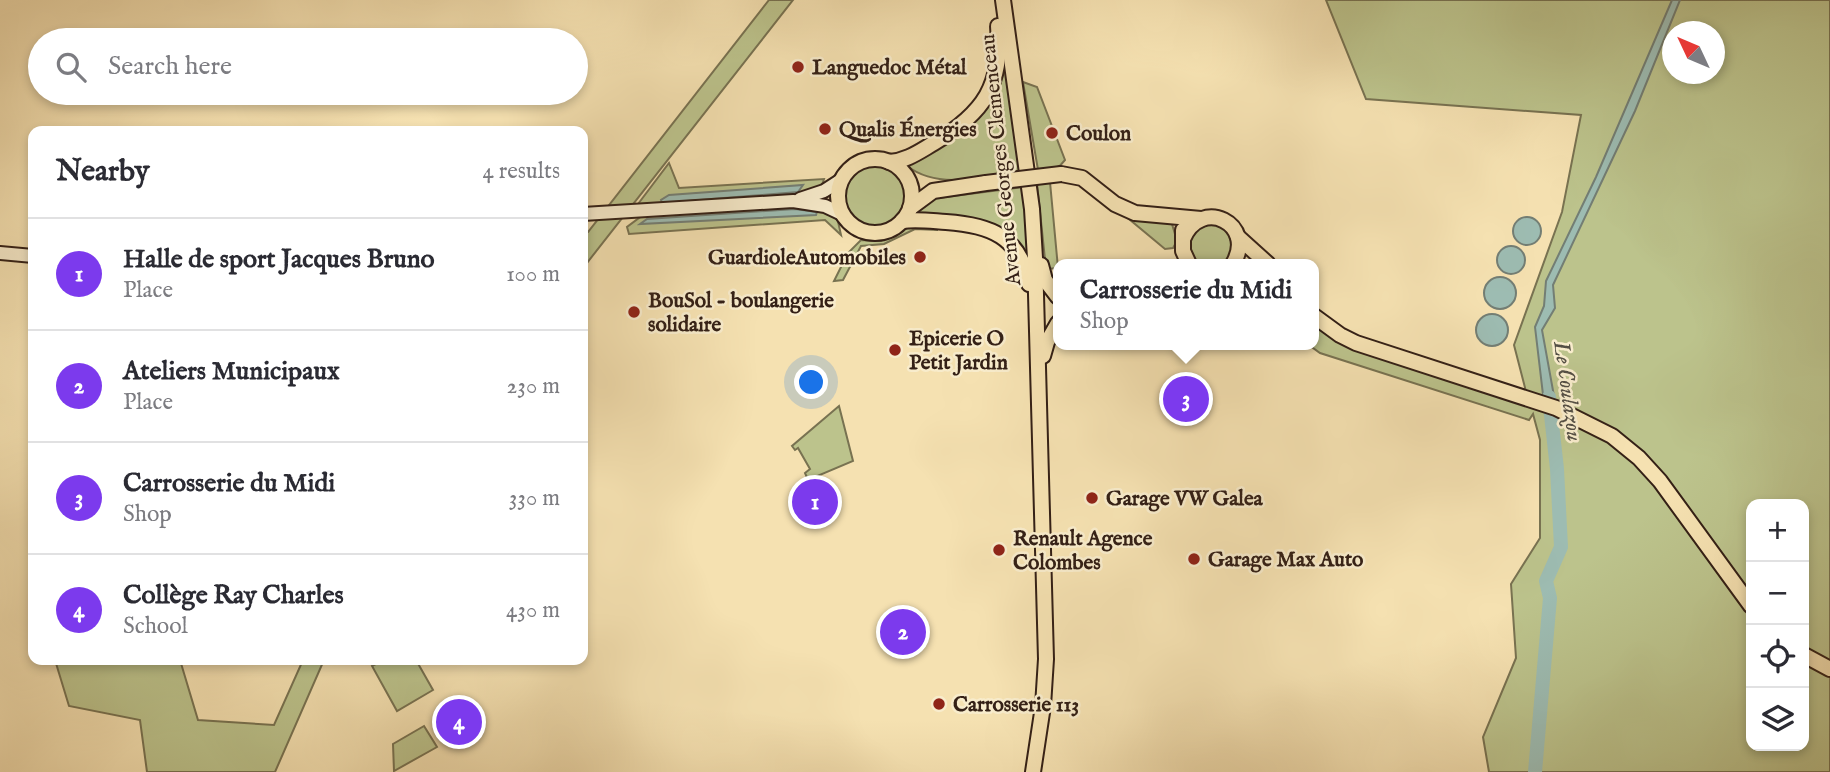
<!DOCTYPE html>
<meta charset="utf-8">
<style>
:root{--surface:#fff;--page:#f7f7f7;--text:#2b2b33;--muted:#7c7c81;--line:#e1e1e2;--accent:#7c3aed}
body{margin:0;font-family:"IM FELL English",serif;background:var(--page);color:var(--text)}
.controls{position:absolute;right:21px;bottom:21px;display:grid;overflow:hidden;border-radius:14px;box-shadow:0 4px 10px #0003}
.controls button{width:63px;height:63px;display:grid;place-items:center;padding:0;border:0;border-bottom:2px solid var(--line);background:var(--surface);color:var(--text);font:35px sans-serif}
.compass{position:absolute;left:1662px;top:21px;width:63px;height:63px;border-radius:50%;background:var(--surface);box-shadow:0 4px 10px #0003;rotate:314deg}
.you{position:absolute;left:812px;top:383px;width:24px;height:24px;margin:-18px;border:5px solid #fff;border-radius:50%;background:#1a73e8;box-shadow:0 0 0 10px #1a73e833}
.badge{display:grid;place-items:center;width:46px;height:46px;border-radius:50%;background:var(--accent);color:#fff;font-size:23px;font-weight:700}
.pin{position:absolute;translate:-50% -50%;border:4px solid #fff;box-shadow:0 2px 7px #0006}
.popup{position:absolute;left:1053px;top:259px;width:266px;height:91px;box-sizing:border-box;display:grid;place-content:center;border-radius:14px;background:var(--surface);filter:drop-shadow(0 2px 5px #0005);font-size:23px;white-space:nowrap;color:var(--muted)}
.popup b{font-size:26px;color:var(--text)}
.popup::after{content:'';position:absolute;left:50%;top:100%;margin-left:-14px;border:14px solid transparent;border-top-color:var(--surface)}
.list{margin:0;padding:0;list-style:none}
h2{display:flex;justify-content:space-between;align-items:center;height:91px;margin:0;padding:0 28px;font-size:30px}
h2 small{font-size:23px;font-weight:400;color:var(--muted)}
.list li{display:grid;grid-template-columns:46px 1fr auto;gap:21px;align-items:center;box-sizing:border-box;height:112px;padding:0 28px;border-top:2px solid var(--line)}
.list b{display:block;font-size:26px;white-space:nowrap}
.list p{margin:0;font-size:23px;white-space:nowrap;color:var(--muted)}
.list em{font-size:23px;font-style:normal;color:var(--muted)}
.icon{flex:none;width:38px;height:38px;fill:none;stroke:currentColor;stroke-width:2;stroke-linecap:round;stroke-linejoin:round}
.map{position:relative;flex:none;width:1830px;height:772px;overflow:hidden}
.search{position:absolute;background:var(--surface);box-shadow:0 4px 10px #0003;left:28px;top:28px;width:560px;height:77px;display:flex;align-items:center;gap:18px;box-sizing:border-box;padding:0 24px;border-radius:38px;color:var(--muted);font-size:26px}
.panel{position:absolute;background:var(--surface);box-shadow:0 4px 10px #0003;left:28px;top:126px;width:560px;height:539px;border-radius:14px}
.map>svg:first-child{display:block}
.green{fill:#bcc38c;stroke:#787251;stroke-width:2;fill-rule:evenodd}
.water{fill:#9dbcb2;stroke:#737e74;stroke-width:2}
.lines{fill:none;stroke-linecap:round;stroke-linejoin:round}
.river{stroke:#9dbcb2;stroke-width:14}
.secondary-casing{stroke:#342016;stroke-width:16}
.primary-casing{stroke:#342016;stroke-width:18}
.secondary{stroke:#f8eccc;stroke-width:12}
.primary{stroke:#f5e1b1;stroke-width:14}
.primary-bridge-casing{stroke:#342016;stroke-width:18;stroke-linecap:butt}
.primary-bridge{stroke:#f5e1b1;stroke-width:14}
.poi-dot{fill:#8f2418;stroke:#f8eccc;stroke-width:2.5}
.labels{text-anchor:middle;stroke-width:5;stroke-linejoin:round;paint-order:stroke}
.poi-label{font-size:21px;font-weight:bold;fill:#342016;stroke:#f8eccc;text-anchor:start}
.street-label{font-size:21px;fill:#342016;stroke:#f8eccc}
.water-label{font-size:23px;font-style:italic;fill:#544f45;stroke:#f8eccc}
</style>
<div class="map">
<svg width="1830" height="772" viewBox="0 0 1830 772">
<rect width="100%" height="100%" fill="#f5e1b1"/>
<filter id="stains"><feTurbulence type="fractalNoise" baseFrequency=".00286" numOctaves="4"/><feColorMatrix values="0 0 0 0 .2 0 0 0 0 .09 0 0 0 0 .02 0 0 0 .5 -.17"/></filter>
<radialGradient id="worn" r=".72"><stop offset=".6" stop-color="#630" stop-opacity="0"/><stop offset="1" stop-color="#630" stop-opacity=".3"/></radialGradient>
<g class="green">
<path d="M769,0h24l-210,268v-35l5,-1z"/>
<path d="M1326,0h504v772h-341l-6,-35 33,-79 -5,-74 29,-46v-98l-7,-26 -4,6 -209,-67 -11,-8h5v-24l216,86 -16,-62 48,-133 19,-97 -215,-16zM1672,32h42v42h-42zM1751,504h53v242h-53z"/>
<path d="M1003,56h4l16,114c-38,6 -83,21 -116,-4l67,-45z"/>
<path d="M1023,82l14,5 28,73 -7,8 -20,2z"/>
<path d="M669,163l10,25 145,-9 -3,9 -25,8 -161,12z"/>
<circle cx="875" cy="196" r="30"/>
<path d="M1050,182l8,86 -12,1 -9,-86z"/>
<path d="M1024,187l6,83c-25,-59 -55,-51 -111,-56l1,-8 10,-7z"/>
<path d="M794,206l28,3 15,8 4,18 -16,-15 -196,14 -2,-7 16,-12z"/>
<path d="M1129,219l36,1 7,4 5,17 -4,7 -8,1z"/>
<circle cx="1211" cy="245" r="22"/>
<path d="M907,226h30v4l-22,-1 -31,15 -23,2 -18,34 -9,1 14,-28 13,-13 20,1z"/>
<path d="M839,406l14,55 -45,19 -3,-7 5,-4 -12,-21 -3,2 -3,-4z"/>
<path d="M55,660h125l18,60 76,5 29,-65h21l-49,112h-128l-7,-52 -71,-14z"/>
<path d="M383,660h33l17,30 -36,21 -25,-45z"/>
<path d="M424,726l13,21 -43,24 -1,-27z"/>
</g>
<g class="water">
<path d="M1672,0h8l-45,111 -82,174 2,23 -13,22 14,77 -12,-4 -9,-76 9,-21 2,-25 50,-104z"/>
<path d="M803,185l-5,7 -136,11 -1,-3 8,-5z"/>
<path d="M795,209l22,3 -1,3 -176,9 7,-5z"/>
<circle cx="1527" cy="231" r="14"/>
<circle cx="1511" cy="260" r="14"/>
<circle cx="1500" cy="293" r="16"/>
<circle cx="1492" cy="330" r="16"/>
</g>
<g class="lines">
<path class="river" d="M1535,772l15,-174 -4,-17 15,-34 -4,-78 -8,-72"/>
<g class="secondary-casing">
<g id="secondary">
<path d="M800,199l24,-8 17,-11"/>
<path d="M583,214l210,-13 32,5 17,8"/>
<path d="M0,253l33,3"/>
</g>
</g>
<g class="primary-casing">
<g id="primary">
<path d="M1003,0l29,209 3,49 11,401 -3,47 -10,66"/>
<circle cx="875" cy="196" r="37"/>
<path d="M889,162c18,-1 31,-11 45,-19 50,-30 69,-58 64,-117"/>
<path d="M1061,174l21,4 33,26 20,9 66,6"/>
<path d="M910,208l23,-17 53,-8"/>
<path d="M902,221c15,-2 29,0 44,1 44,3 74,14 83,62"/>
<path d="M1183,230v21l6,13"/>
<path d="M1238,237l30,27"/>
<path d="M1183,239c18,-43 74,-15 50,25"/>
<path d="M1041,265l4,15 13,17"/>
<path d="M1314,316l26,19 16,8 200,65 56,28 27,22 21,23 91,125"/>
<path d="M1043,356l4,-14 11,-19"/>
<path d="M1804,655l26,14"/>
</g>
</g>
<use href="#secondary" class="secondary"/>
<use href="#primary" class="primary"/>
<g class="primary-bridge-casing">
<path id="primary-bridge" d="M986,183l75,-9"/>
</g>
<use href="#primary-bridge" class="primary-bridge"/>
</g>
<g class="poi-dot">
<circle cx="798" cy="67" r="7"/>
<circle cx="825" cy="129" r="7"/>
<circle cx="1052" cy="133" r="7"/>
<circle cx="920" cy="257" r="7"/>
<circle cx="634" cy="312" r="7"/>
<circle cx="895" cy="350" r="7"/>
<circle cx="1092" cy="498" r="7"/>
<circle cx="999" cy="550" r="7"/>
<circle cx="1194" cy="559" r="7"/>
<circle cx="939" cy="704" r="7"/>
</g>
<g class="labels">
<g class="poi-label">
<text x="812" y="74">Languedoc Métal</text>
<text x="839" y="136">Qualis Énergies</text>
<text x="1066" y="140">Coulon</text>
<text x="906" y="264" text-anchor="end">GuardioleAutomobiles</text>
<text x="648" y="307">BouSol - boulangerie<tspan x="648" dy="24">solidaire</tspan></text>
<text x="909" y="345">Epicerie O<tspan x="909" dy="24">Petit Jardin</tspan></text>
<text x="1106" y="505">Garage VW Galea</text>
<text x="1013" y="545">Renault Agence<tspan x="1013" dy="24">Colombes</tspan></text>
<text x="1208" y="566">Garage Max Auto</text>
<text x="953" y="711">Carrosserie 113</text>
</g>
<g class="street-label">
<text transform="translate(1000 160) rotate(-96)" y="7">Avenue Georges Clemenceau</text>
</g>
<g class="water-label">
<text transform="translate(1569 391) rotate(82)" y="8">Le Coulazou</text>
</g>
</g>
<rect width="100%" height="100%" filter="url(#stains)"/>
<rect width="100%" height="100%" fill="url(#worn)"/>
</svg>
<div class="controls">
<button>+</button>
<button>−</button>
<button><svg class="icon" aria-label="locate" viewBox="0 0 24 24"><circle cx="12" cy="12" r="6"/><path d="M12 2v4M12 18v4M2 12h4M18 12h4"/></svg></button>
<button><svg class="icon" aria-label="layers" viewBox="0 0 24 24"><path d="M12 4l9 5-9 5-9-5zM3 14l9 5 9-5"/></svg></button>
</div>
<svg class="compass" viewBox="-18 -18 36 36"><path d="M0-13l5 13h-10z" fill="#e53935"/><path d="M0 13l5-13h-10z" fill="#7c7c81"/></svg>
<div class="you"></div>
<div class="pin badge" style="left:815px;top:502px">1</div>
<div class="pin badge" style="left:903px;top:632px">2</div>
<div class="pin badge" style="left:1186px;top:399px">3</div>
<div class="popup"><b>Carrosserie du Midi</b>Shop</div>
<div class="pin badge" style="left:459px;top:722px">4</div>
<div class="search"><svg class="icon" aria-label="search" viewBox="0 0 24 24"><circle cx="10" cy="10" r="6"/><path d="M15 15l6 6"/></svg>Search here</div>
<section class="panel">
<h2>Nearby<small>4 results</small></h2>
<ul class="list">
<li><span class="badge">1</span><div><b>Halle de sport Jacques Bruno</b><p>Place</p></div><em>100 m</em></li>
<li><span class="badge">2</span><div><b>Ateliers Municipaux</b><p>Place</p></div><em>230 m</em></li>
<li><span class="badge">3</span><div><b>Carrosserie du Midi</b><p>Shop</p></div><em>330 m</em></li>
<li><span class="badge">4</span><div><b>Collège Ray Charles</b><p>School</p></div><em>430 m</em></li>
</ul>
</section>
</div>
